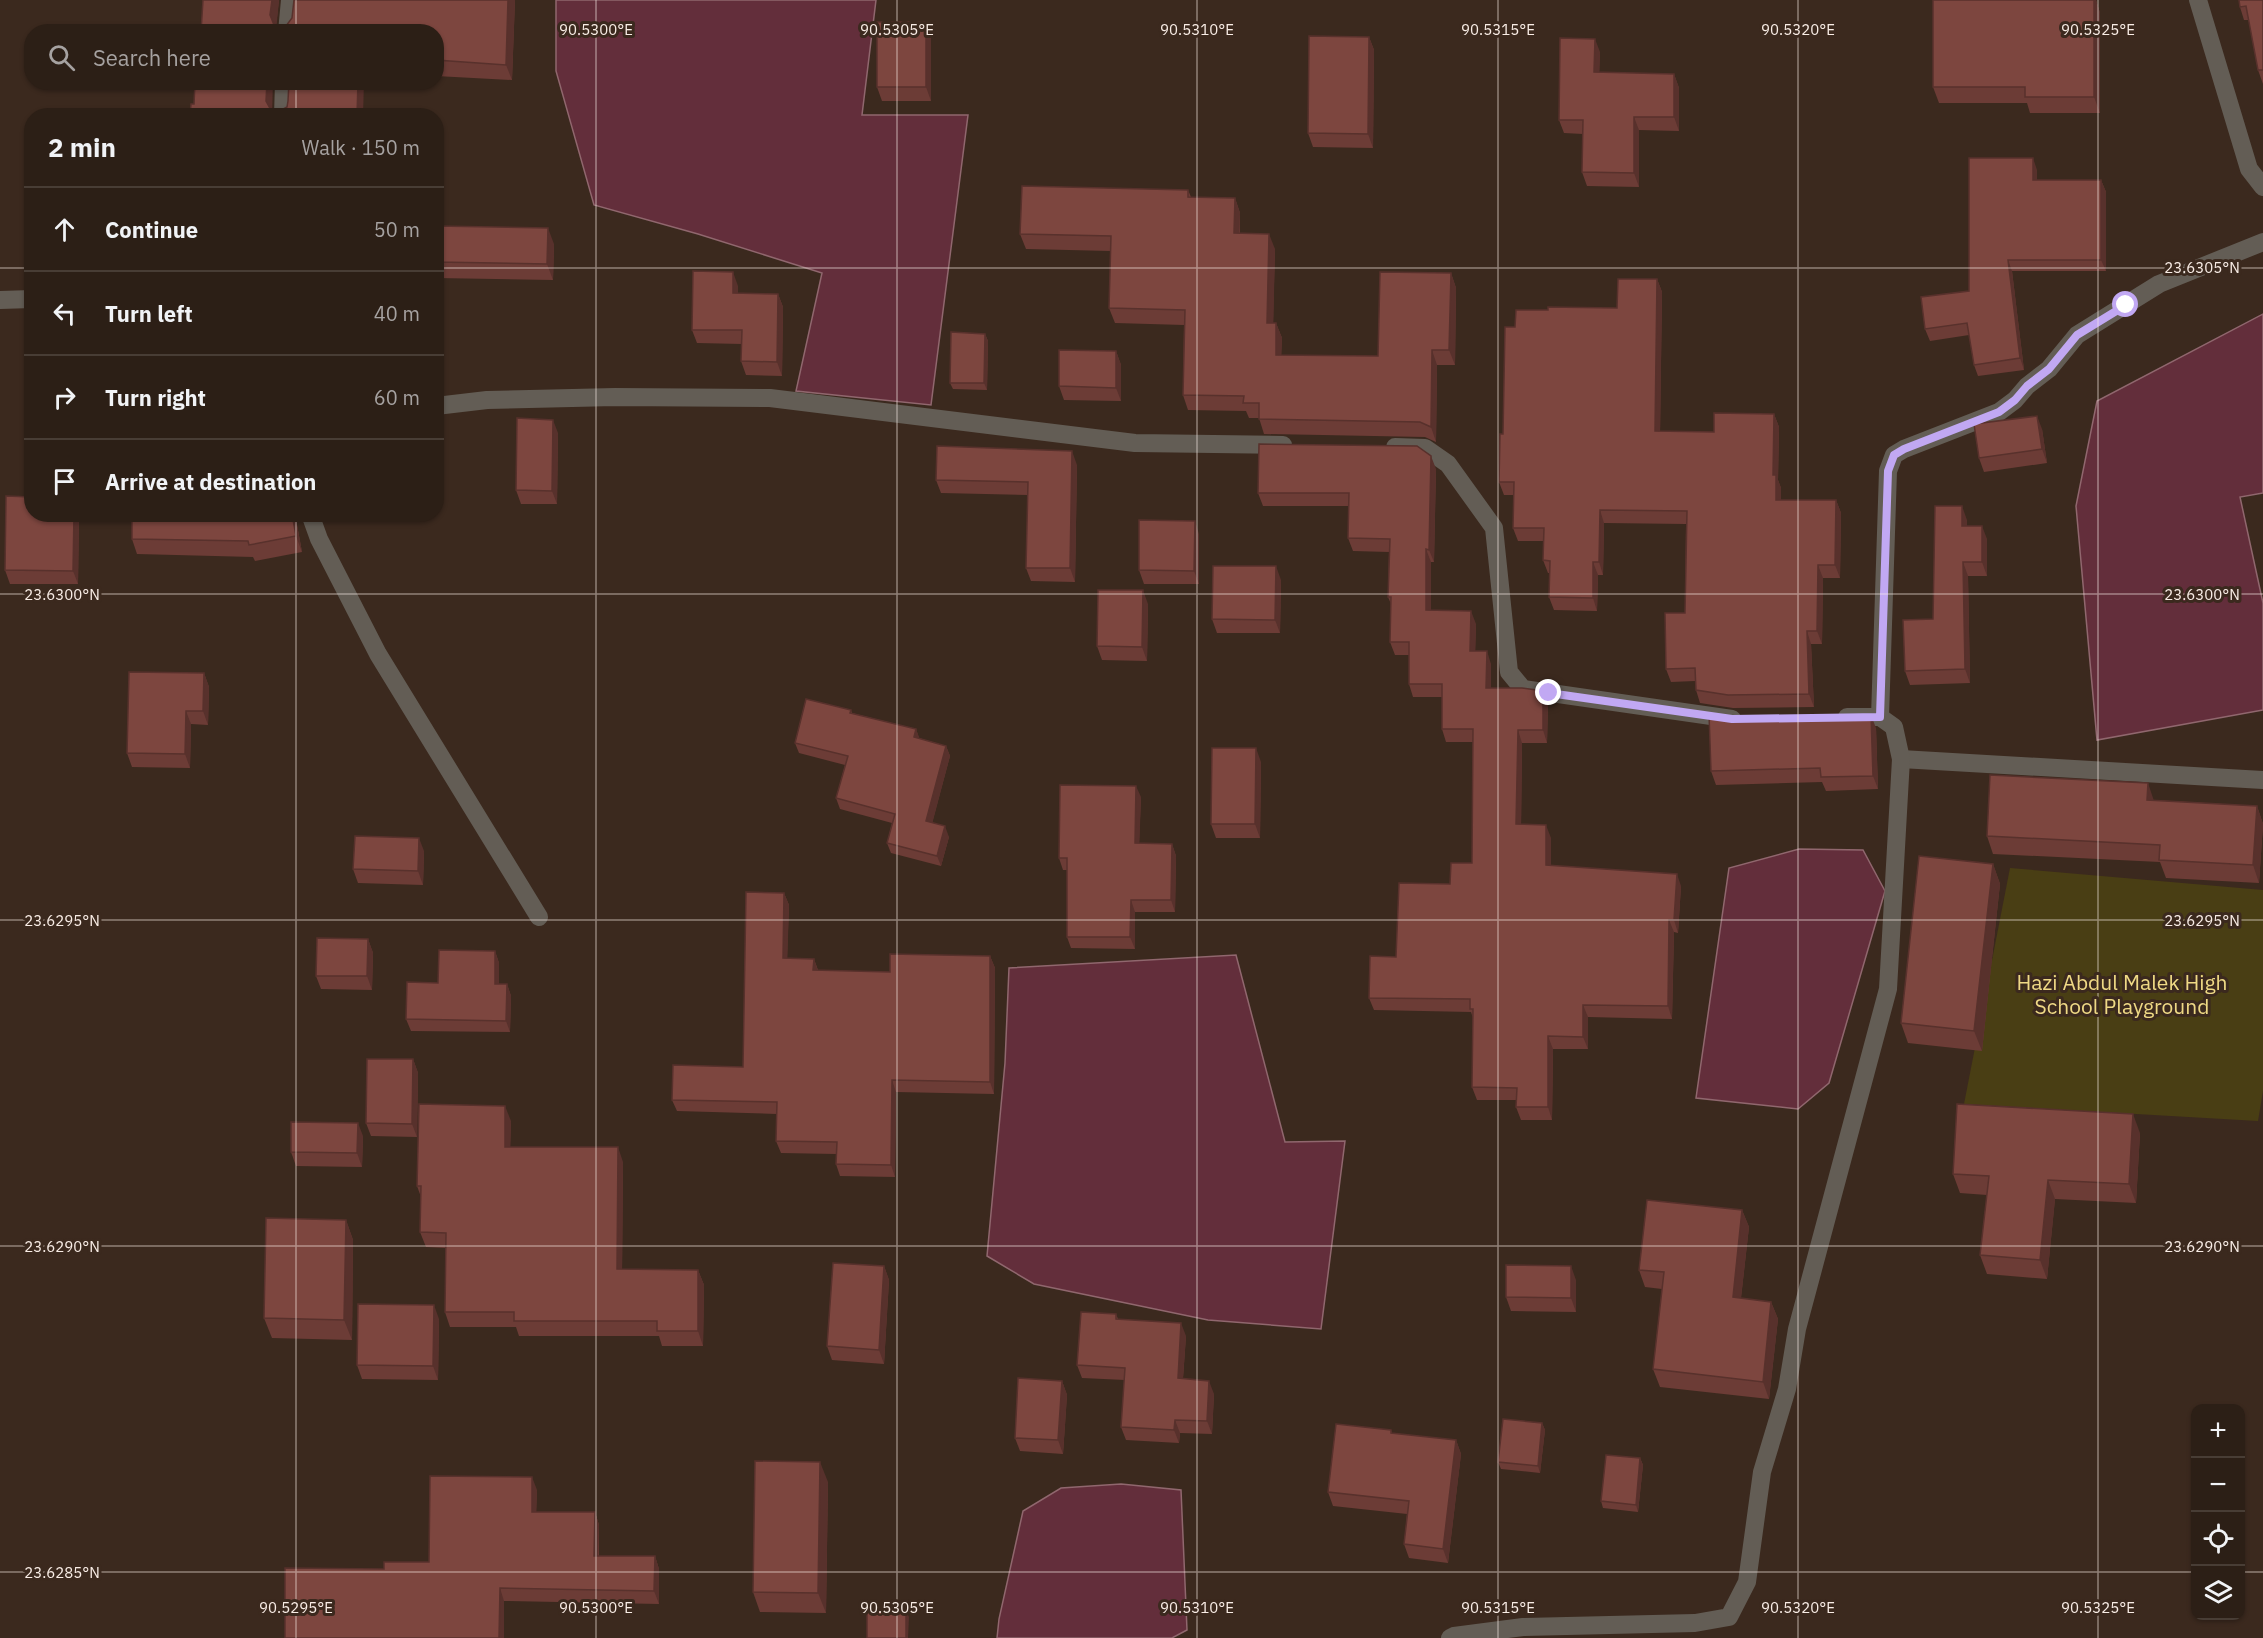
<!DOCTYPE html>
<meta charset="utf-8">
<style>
:root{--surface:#2c1f16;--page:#382c23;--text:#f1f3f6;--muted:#a6a2a1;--line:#483d35}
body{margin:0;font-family:"IBM Plex Sans",sans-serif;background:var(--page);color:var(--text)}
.controls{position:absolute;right:18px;bottom:18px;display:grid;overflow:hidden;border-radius:12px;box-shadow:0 2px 4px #0004}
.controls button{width:54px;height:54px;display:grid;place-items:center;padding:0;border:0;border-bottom:2px solid var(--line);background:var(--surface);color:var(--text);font:30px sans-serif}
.stop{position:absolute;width:18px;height:18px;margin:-14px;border:4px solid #c1a8f3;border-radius:50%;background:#fff}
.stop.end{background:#c1a8f3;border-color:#fff;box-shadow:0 2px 6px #0008}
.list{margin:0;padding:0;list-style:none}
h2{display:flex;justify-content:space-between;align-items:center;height:78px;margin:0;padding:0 24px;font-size:26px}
h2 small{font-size:20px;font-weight:400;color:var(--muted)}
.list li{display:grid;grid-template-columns:39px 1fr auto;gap:18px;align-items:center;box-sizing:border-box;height:84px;padding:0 24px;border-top:2px solid var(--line)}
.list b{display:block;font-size:22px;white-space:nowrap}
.list em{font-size:20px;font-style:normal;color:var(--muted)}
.icon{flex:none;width:33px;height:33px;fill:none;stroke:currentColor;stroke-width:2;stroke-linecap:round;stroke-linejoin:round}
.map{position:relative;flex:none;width:2263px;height:1638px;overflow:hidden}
.search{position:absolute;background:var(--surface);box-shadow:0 2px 4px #0004;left:24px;top:24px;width:420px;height:66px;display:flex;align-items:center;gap:15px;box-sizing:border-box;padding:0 21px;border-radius:24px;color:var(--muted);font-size:22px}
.panel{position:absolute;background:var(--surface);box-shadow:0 2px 4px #0004;left:24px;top:108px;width:420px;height:414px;border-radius:24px}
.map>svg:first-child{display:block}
.green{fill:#493e14}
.water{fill:#632e3b;stroke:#90676e;stroke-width:1.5}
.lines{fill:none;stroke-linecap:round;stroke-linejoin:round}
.minor{stroke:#635d55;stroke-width:18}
.wall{fill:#6c3c36}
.shaded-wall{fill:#58312c}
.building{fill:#7d463f;stroke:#58312c;stroke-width:1.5}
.route{stroke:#c1a8f3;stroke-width:8}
.ticks{fill:none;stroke:#f9ede6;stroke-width:1.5;stroke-opacity:0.45}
.labels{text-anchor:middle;stroke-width:6;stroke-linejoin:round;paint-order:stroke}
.park-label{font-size:21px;fill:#efd985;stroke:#3b291e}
.ticks-label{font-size:15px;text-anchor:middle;fill:#f9ede6;stroke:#3b291e;stroke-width:6;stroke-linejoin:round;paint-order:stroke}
</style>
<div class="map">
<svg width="2263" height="1638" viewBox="0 0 2263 1638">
<rect width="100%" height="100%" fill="#3b291e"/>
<path class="green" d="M2010,868l253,22v201l-5,30 -294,-17z"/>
<g class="water">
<path d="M556,0h320l-14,115h106l-37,290 -135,-14 26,-118 -124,-39 -104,-29 -38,-134z"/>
<path d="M2263,314v179l-23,4 23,106v107l-166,30 -21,-234 21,-105z"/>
<path d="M1799,849l64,1 22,41 -56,192 -31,26 -102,-11 33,-230z"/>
<path d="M1236,955l49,187 60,-1 -24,188 -113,-9 -174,-36 -47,-28 18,-193 4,-95z"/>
<path d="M1121,1484l60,6 6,140 -15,8h-175l2,-19 24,-108 38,-23z"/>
</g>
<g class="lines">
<g class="minor">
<path d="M2198,0l51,169 14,18"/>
<path d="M287,32l3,-32"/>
<path d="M283,116l1,-34"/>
<path d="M0,300l32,-1"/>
<path d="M436,406l51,-6 128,-3 155,1 365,45 148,2"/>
<path d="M1395,447l30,1 23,16 46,64 15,144 14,17 209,30"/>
<path d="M310,514l9,25 59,115 161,263"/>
<path d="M1880,717l8,-246 6,-16 10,-6 95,-37 16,-12 12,-14 22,-17 28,-34 82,-51 104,-42"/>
<path d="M1901,759l362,21"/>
<path d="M1450,1638l4,-2 69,-9 172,-4 34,-6 18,-35 15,-110 25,-83 10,-60 91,-340 13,-230 -7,-32 -14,-10h-33"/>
</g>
</g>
<g class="wall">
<path d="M203,0h76l-3,26 5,2 234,-28 -3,80 -76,-4v-44h-235z"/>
<path d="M1933,0h163l4,13v100h-70l-3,-10h-88l-6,-16z"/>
<path d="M2263,0v84l-5,-14 -9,-50h-5l-4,-13z"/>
<path d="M931,36v65h-49l-5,-14z"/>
<path d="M1369,37l5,13 -1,98 -60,-1 -5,-14z"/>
<path d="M1600,52l-1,21 75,1 5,14v43l-40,-1v57l-52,-1 -5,-14 1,-38 -19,-1 -5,-13z"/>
<path d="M2037,170v10h64l5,12v79h-94l12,99 -46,6 -4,-11 -5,-30 -39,6 -5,-12 44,-38z"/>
<path d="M1188,190l3,7 44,1 5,15v20l35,16 -2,74h3l6,15 -1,17 97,1 73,-83 5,15 -1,77h-18l-1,77 -11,-5 -161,-3 -5,-16h-10l-3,-7 -58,-1 -5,-15 1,-70 -69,-2 -6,-15 2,-57 -85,-2 -6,-15z"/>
<path d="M436,226l118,18 -1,36 -117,-2z"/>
<path d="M1657,279l5,13 -2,139 54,1 60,-18 5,13 -1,53 3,8v12h55l5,13 -1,65h-17l-1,66h-11l3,63 -81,1 -33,-5 -4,-13 -1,-9 -24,1 -5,-13 19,-56 1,-89 -82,-1 -1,52h-5l-1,36 -43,-1 -5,-13 1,-24h-2l-5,-13 1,-19h-26l-5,-13 1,-33h-10l-5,-13 4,-48 12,-107 33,-17 69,-2z"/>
<path d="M738,286v7l40,1 5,13 -1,69 -36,-1 -5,-14 1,-17 -45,-1 -5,-13z"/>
<path d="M985,334l3,7 -1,49 -34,-1 -3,-6z"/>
<path d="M1116,351l5,14v36l-57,-1 -5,-14z"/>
<path d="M2042,429l5,34 -63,9 -5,-14z"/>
<path d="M558,433l-1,71h-36l-5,-14z"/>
<path d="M1077,465l-2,117 -44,-1 -5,-13 2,-73 -87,-2 -5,-13z"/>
<path d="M1436,469l-2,93h-3v49l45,13 -1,27 16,13v24l57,16 -1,39h-25l-1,81 30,14v27l130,21 -3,47 -4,-1 -2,87 -84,-2v32h-35l-1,71h-31l-5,-13v-7h-39l-5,-13 1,-69 -2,-6 -97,-2 -5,-12 27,-41 54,-73 22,-21 1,-121h-27l-4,-13v-32h-29l-4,-13v-29h-14l-5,-13 1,-38 -3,-7 1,-45 -36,-1 -5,-13 1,-32h-86l-5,-13z"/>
<path d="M32,514h47l-1,70h-68l-5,-14z"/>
<path d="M295,514l7,38 -47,9 -2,-4 -116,-3 -5,-15z"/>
<path d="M1967,520v6l20,13v37h-19l2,107 -60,2 -5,-14 28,-52z"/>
<path d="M1199,534v50h-55l-5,-14z"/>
<path d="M1281,580l-1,53h-63l-5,-14z"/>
<path d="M1148,604l-1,57 -45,-1 -5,-14z"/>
<path d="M204,673l5,14 -1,38 -17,-1 -1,44 -58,-1 -5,-14z"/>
<path d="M851,710l1,3 64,16 3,9 27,8 4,10 -18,67 17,14 -8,29 -50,-13 -4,-10 5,-20 -52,-14 -4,-11 9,-33 -46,-12 -4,-10z"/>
<path d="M1876,728l2,61 -52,2 -4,-9 -106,3 -5,-14z"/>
<path d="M1261,762l-1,76h-44l-5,-14z"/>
<path d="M1141,797l-2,46 33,1 4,12 -1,56h-40v37l-64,-1 -4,-11v-67h-4l-4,-12z"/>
<path d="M2154,800l103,6 6,18 -4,59 -93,-5 -6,-16 -167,-8 -6,-18z"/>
<path d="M424,851l-1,34 -65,-2 -5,-14z"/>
<path d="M1993,864l7,20 -18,167 -74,-8 -7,-20z"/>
<path d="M784,893l5,12 -2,53 27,1 4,11 72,2 100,-16 5,12 -1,126 -98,-2 -1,85 -55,-1 -4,-12v-10l-55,-1 -5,-12 1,-27 -100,-3 -5,-11 71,-33z"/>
<path d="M368,939l5,14 -1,37 -51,-1 -5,-13z"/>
<path d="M495,951l4,12v21h8l4,12 -1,36 -99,-1 -5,-12 32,-36z"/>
<path d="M413,1059l5,14 -1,64 -46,-1 -5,-13z"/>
<path d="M511,1121l-1,26 113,15 -1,107 76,1 6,15 -1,61h-41l-3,-10h-140l-3,-9h-66l-5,-15 1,-64 -20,-1 -6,-15 1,-35 -4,-11z"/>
<path d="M2140,1133l-4,70 -81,-4 -8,80 -60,-5 -7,-19 7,-60 -27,-2 -7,-19z"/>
<path d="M363,1136l-1,31 -66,-1 -5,-14z"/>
<path d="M1742,1210l7,17 -8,71 30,4 7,17 -9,80 -109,-12 -7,-18 9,-80 -17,-2 -6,-17z"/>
<path d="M346,1220l7,20 -1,100 -80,-2 -8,-20z"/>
<path d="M884,1266l5,14 -5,84 -52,-4 -5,-14z"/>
<path d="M1576,1280v32l-65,-1 -5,-14z"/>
<path d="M1116,1314l2,5 68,17 -3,43 31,15 -2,40 -32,-1 -1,10 -53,-3 -5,-13 4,-47 -43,-2 -5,-13z"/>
<path d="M439,1319l-1,61 -76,-1 -5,-14z"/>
<path d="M1062,1381l5,14 -4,59 -43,-3 -5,-13z"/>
<path d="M1542,1423l3,7 -5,43 -39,-4 -3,-7z"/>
<path d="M1391,1430l1,3 64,7 5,14 -13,109 -39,-5 -5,-14 3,-30 -74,-8 -5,-14z"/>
<path d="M1640,1458l3,7 -5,47 -35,-4 -2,-7z"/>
<path d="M828,1482l-2,131 -66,-1 -7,-20z"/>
<path d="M537,1490l-1,22h59l4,13v31h56l4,13v35l-155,-3v37h-219l99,-69 45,-7z"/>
</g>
<g class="shaded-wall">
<path d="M272,0h7l-3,31 -6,-16z"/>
<path d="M508,0h7l-3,80 -6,-15z"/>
<path d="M2094,0h2l4,13v100l-6,-16z"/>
<path d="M926,22l5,14v65l-5,-14z"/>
<path d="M1369,37l5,13 -1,98 -5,-14z"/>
<path d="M1595,39l5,13 -1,34 -5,-14z"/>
<path d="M1674,74l5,14v43l-5,-14z"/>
<path d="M267,82h6l-1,34 -6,-15z"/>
<path d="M358,82h6l-1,34h-6z"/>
<path d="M1634,117l5,13v57l-5,-14z"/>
<path d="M2033,158l4,12v22l-4,-12z"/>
<path d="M2101,180l5,12v79l-5,-11z"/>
<path d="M1235,198l5,15 -1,35 -5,-15z"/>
<path d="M548,228l6,16 -1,36 -6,-16z"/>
<path d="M1269,234l6,15 -2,89 -6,-15z"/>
<path d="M2008,260l4,11 12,99 -4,-12z"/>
<path d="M733,272l5,14v20l-5,-13z"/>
<path d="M1451,273l5,15 -1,77 -6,-15z"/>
<path d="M1657,279l5,13 -2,152 -5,-13z"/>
<path d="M778,294l5,13 -1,69 -5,-14z"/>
<path d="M1276,323l6,15 -1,31 -5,-14z"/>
<path d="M985,334l3,7 -1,49 -3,-7z"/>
<path d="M1432,350l5,15 -1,77 -5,-15z"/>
<path d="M1116,351l5,14v36l-5,-13z"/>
<path d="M1774,414l5,13 -1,53 3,8v25l-5,-13 -3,-25z"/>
<path d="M2037,416l5,13 5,34 -5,-14z"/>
<path d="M553,420l5,13 -1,71 -5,-13z"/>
<path d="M1072,451l5,14 -2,117 -5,-14z"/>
<path d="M1431,456l5,13 -2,93 -5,-12z"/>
<path d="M1836,500l5,13 -1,65 -5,-13z"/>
<path d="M1962,506l5,14v19l-5,-13z"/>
<path d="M1600,510l4,13 -1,52 -4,-13z"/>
<path d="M74,514h5l-1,70 -5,-13z"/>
<path d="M292,514h3l7,38 -6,-16z"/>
<path d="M1195,521l4,13v50l-5,-13z"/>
<path d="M1982,526l5,13v37l-5,-14z"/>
<path d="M1426,549l5,13v61l-5,-13z"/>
<path d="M1593,562l5,13 -1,36 -4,-13z"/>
<path d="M1963,562l5,14 2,107 -5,-14z"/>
<path d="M1818,565l5,13 -1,66 -5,-13z"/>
<path d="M1276,566l5,14 -1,53 -5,-13z"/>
<path d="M1143,590l5,14 -1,57 -5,-14z"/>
<path d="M1471,611l5,13 -1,40 -5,-13z"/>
<path d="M1807,631l4,13 3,63 -5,-13z"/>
<path d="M1487,651l4,13v36l-5,-12z"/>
<path d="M204,673l5,14 -1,38 -5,-14z"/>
<path d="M1543,691l5,13 -1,39 -4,-13z"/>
<path d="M186,711l5,13 -1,44 -5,-14z"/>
<path d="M1871,715l5,13 2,61 -5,-13z"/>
<path d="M916,729l4,11 -6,-3z"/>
<path d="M1518,730l4,13 -1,94 -5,-13z"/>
<path d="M946,746l4,10 -20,76 -4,-11z"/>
<path d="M1256,748l5,14 -1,76 -5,-14z"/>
<path d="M2148,783l6,18 -7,-1z"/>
<path d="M1136,786l5,11 -2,58 -4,-12z"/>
<path d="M2257,806l6,18 -4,59 -6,-18z"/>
<path d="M1546,825l5,13v39l-5,-12z"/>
<path d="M945,826l4,11 -8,29 -4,-10z"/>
<path d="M419,838l5,13 -1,34 -5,-14z"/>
<path d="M1172,844l4,12 -1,56 -4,-12z"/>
<path d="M1993,864l7,20 -18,167 -8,-20z"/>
<path d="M1677,874l4,12 -3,47 -4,-13z"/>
<path d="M784,893l5,12 -2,65 -4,-12z"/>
<path d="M1131,900l4,12v37l-5,-12z"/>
<path d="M1669,920l5,12 -2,87 -4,-13z"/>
<path d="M368,939l5,14 -1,37 -5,-14z"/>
<path d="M495,951l4,12v33l-4,-12z"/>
<path d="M990,956l5,12 -1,126 -4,-12z"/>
<path d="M814,959l4,12 -5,-1z"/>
<path d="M507,984l4,12 -1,36 -4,-11z"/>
<path d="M1583,1005l5,12v32l-5,-12z"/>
<path d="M1548,1036l5,13 -1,71 -4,-13z"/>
<path d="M413,1059l5,14 -1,64 -5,-13z"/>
<path d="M892,1080l4,12 -1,85 -4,-12z"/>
<path d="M505,1106l6,15 -1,41 -5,-15z"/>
<path d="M2133,1114l7,19 -4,70 -7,-19z"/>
<path d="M358,1123l5,13 -1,31 -5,-14z"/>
<path d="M618,1147l5,15 -1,122 -5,-15z"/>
<path d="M2048,1180l7,19 -8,80 -7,-19z"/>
<path d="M1742,1210l7,17 -10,88 -6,-18z"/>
<path d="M346,1220l7,20 -1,100 -8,-20z"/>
<path d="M884,1266l5,14 -5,84 -5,-14z"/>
<path d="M1571,1266l5,14v32l-5,-14z"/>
<path d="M698,1270l6,15 -1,61 -5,-15z"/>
<path d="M1771,1302l7,17 -9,80 -6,-17z"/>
<path d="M434,1305l5,14 -1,61 -5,-14z"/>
<path d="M1181,1323l5,13 -4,55 -4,-13z"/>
<path d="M1062,1381l5,14 -4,59 -5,-14z"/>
<path d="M1209,1381l5,13 -2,40 -5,-13z"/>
<path d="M1175,1420l5,13 -1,10 -5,-13z"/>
<path d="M1542,1423l3,7 -5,43 -2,-7z"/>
<path d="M1456,1440l5,14 -13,109 -5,-14z"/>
<path d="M1640,1458l3,7 -5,47 -2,-7z"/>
<path d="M820,1462l8,20 -2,131 -8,-20z"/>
<path d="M532,1477l5,13 -1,35 -4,-13z"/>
<path d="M595,1512l4,13 -1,44 -4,-13z"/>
<path d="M655,1556l4,13v35l-5,-13z"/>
<path d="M500,1588l4,13v37h-5z"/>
<path d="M906,1611l3,6 -1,21h-2z"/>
</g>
<g class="building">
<path d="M203,0h69l-2,15 4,10 7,3 5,-2 6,-8 2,-18h214l-2,65 -70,-5v-28h-235z"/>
<path d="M1933,0h161v97h-69v-10h-92z"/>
<path d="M2239,0h24v70h-5l-12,-64 -6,1z"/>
<rect x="877" y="22" width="49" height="65"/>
<path d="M1309,36l60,1 -1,97 -60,-1z"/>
<path d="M1560,38l35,1 -1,33 80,2v43h-40v56l-52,-1 1,-52h-24z"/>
<path d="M195,82h72l-1,19 5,9 7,2 9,-5 1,-6 1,-19h69l-1,34h-167l1,-12h3z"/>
<path d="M1969,158h64v22h68v80h-93l12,98 -46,7 -7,-42 -42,6 -4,-32 48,-6z"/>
<path d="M1022,186l166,4v7l47,1 -1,35 35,1 -2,89h9v32l102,1 2,-84 71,1 -2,77h-17l-1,77 -11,-5 -161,-3v-16h-16l1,-7 -61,-1 2,-85 -76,-2 2,-72 -91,-2z"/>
<path d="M436,226l112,2 -1,36 -111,-2z"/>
<path d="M693,271l40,1v21l45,1 -1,68 -36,-1 1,-31h-50z"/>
<path d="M1618,279h39l-2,152 59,1v-19l60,1 -1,61h3v25h60l-1,65h-17l-1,66h-10l2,63 -81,1 -32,-5 -1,-22 -29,1 -1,-56h20l2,-102 -87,-1 -1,52h-6v36l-44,-1 1,-36 -7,-1 1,-32h-31l1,-46h-15l1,-48h3l2,-107h10l1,-17h32v-3l69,1z"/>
<path d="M951,332l34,2 -1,49h-34z"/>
<path d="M1059,350l57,1v37l-57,-2z"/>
<path d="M2037,416l5,33 -63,9 -5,-34z"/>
<path d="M517,418l36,2 -1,71 -36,-1z"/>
<path d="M1259,444l158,2 14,10 -2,94 -3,-1v61l45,1 -1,40h17l-1,37h36l21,3v39h-25l-2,94 30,1v40l131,9 -3,46h-5l-1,86 -85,-1v32l-35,-1v71h-32l1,-19 -45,-1 1,-78h-3v-10l-101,-1 1,-42 26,1 3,-74 51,1 1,-21h21l1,-134h-31v-45h-33v-42h-19l1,-45h-3l2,-58 -42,-1 1,-45h-91z"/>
<path d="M937,446l135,5 -2,117h-44l2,-86 -92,-2z"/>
<path d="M6,496l26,1v17h42l-1,57 -68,-1z"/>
<path d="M1935,506h27v20h20v36h-19l2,107 -60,2 -2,-51 30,-1z"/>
<path d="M132,514h160l4,22 -47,9 -1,-4 -116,-2z"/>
<path d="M1139,520l56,1 -1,50 -55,-1z"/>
<path d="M1213,566h63l-1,54 -63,-1z"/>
<path d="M1098,590h45l-1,57 -45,-1z"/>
<path d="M129,672l75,1 -1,38h-17l-1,43 -58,-1z"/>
<path d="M806,699l45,11 -1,3 66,16 -2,8 32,9 -20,75 19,5 -8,30 -50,-13 8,-29 -59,-16 12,-42 -53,-13z"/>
<path d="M1709,714l18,3 144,-2 2,61 -52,1 -1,-9 -109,3z"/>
<path d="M1212,748h44l-1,76h-44z"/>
<path d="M1990,775l158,8 -1,17 110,6 -4,59 -94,-5 1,-15 -173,-9z"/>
<path d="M1060,785l76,1 -1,57 37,1 -1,56h-40l-1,37h-63v-79h-8z"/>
<path d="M355,836l64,2 -1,33 -65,-2z"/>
<path d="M1919,856l74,8 -19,167 -73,-8z"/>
<path d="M746,892l38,1 -1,65 31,1 -1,11 77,2v-18l100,2v126l-98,-2 -1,85 -55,-1 1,-22 -61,-1 1,-39 -105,-2 1,-35 70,2z"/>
<path d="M317,938l51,1 -1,37h-51z"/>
<path d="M439,950l56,1v33h12l-1,37 -100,-2 1,-37 31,1z"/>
<path d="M367,1059h46l-1,65 -46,-1z"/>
<path d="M419,1104l86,2v41h113l-1,122 81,1v61h-41v-10h-143v-9h-69l1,-79 -26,-1 1,-46h-4z"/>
<path d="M1957,1104l176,10 -4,70 -81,-4 -8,80 -60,-5 9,-79 -36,-2z"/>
<path d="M291,1122l67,1 -1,30 -66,-1z"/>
<path d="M1647,1200l95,10 -9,87 38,5 -8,80 -110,-13 11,-97 -25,-2z"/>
<path d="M266,1218l80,2 -2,100 -80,-2z"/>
<path d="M833,1263l51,3 -5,84 -52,-4z"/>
<path d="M1506,1265l65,1v32l-65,-1z"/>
<path d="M358,1304l76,1 -1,61 -76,-1z"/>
<path d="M1081,1312l35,2v5l65,4 -3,55 31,3 -2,40 -32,-1 -1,10 -53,-3 4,-59 -48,-3z"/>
<path d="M1018,1378l44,3 -4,59 -43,-2z"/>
<path d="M1503,1419l39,4 -4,43 -40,-4z"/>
<path d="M1336,1424l55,6v3l65,7 -13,109 -39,-5 5,-43 -81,-9z"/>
<path d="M1606,1455l34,3 -4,47 -35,-4z"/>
<path d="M755,1461l65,1 -2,131 -65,-1z"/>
<path d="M430,1476l102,1v35h63l-1,44h61l-1,35 -154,-3 -1,50h-214v-70l99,1v-7h45z"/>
<rect x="867" y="1611" width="39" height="27"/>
</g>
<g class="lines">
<path class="route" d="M1549,693l183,26 148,-2 8,-246 6,-16 10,-6 95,-37 16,-12 12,-14 22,-17 28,-34 49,-30"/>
</g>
<path class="ticks" d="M296,0v32M596,0v1638M897,0v1638M1197,0v1638M1498,0v1638M1798,0v1638M2098,0v1638M296,82v34M0,268h32M436,268h1827M296,514v1124M0,594h2263M0,920h2263M0,1246h2263M0,1572h2196M2240,1572h23"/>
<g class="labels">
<g class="park-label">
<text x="2122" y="990">Hazi Abdul Malek High<tspan x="2122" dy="24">School Playground</tspan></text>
</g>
</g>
<g class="ticks-label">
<text x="596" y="35">90.5300°E</text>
<text x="897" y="35">90.5305°E</text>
<text x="1197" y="35">90.5310°E</text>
<text x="1498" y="35">90.5315°E</text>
<text x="1798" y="35">90.5320°E</text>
<text x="2098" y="35">90.5325°E</text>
<text x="2202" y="273">23.6305°N</text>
<text x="62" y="600">23.6300°N</text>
<text x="2202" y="600">23.6300°N</text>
<text x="62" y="926">23.6295°N</text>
<text x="2202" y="926">23.6295°N</text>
<text x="62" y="1252">23.6290°N</text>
<text x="2202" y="1252">23.6290°N</text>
<text x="62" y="1578">23.6285°N</text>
<text x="296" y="1613">90.5295°E</text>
<text x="596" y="1613">90.5300°E</text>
<text x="897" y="1613">90.5305°E</text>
<text x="1197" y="1613">90.5310°E</text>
<text x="1498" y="1613">90.5315°E</text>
<text x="1798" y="1613">90.5320°E</text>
<text x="2098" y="1613">90.5325°E</text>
</g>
</svg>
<div class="controls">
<button>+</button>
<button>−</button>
<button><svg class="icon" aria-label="locate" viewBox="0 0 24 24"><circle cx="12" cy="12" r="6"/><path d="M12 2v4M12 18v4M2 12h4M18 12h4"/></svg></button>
<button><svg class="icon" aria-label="layers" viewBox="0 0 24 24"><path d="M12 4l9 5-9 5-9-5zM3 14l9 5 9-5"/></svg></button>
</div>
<div class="stop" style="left:2126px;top:305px"></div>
<div class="stop end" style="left:1549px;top:693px"></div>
<div class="search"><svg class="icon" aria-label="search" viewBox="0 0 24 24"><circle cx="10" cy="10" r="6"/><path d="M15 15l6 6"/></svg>Search here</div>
<section class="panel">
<h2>2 min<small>Walk · 150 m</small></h2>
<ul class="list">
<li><svg class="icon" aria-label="ahead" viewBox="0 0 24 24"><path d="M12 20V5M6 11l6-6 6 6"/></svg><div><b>Continue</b></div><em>50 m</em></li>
<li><svg class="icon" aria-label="left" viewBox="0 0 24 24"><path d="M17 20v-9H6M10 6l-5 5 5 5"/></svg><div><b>Turn left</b></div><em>40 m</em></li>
<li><svg class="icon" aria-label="right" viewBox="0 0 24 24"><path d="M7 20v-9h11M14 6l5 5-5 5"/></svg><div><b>Turn right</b></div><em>60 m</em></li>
<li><svg class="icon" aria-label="arrive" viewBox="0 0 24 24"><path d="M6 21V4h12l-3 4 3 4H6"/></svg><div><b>Arrive at destination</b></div></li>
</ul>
</section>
</div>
